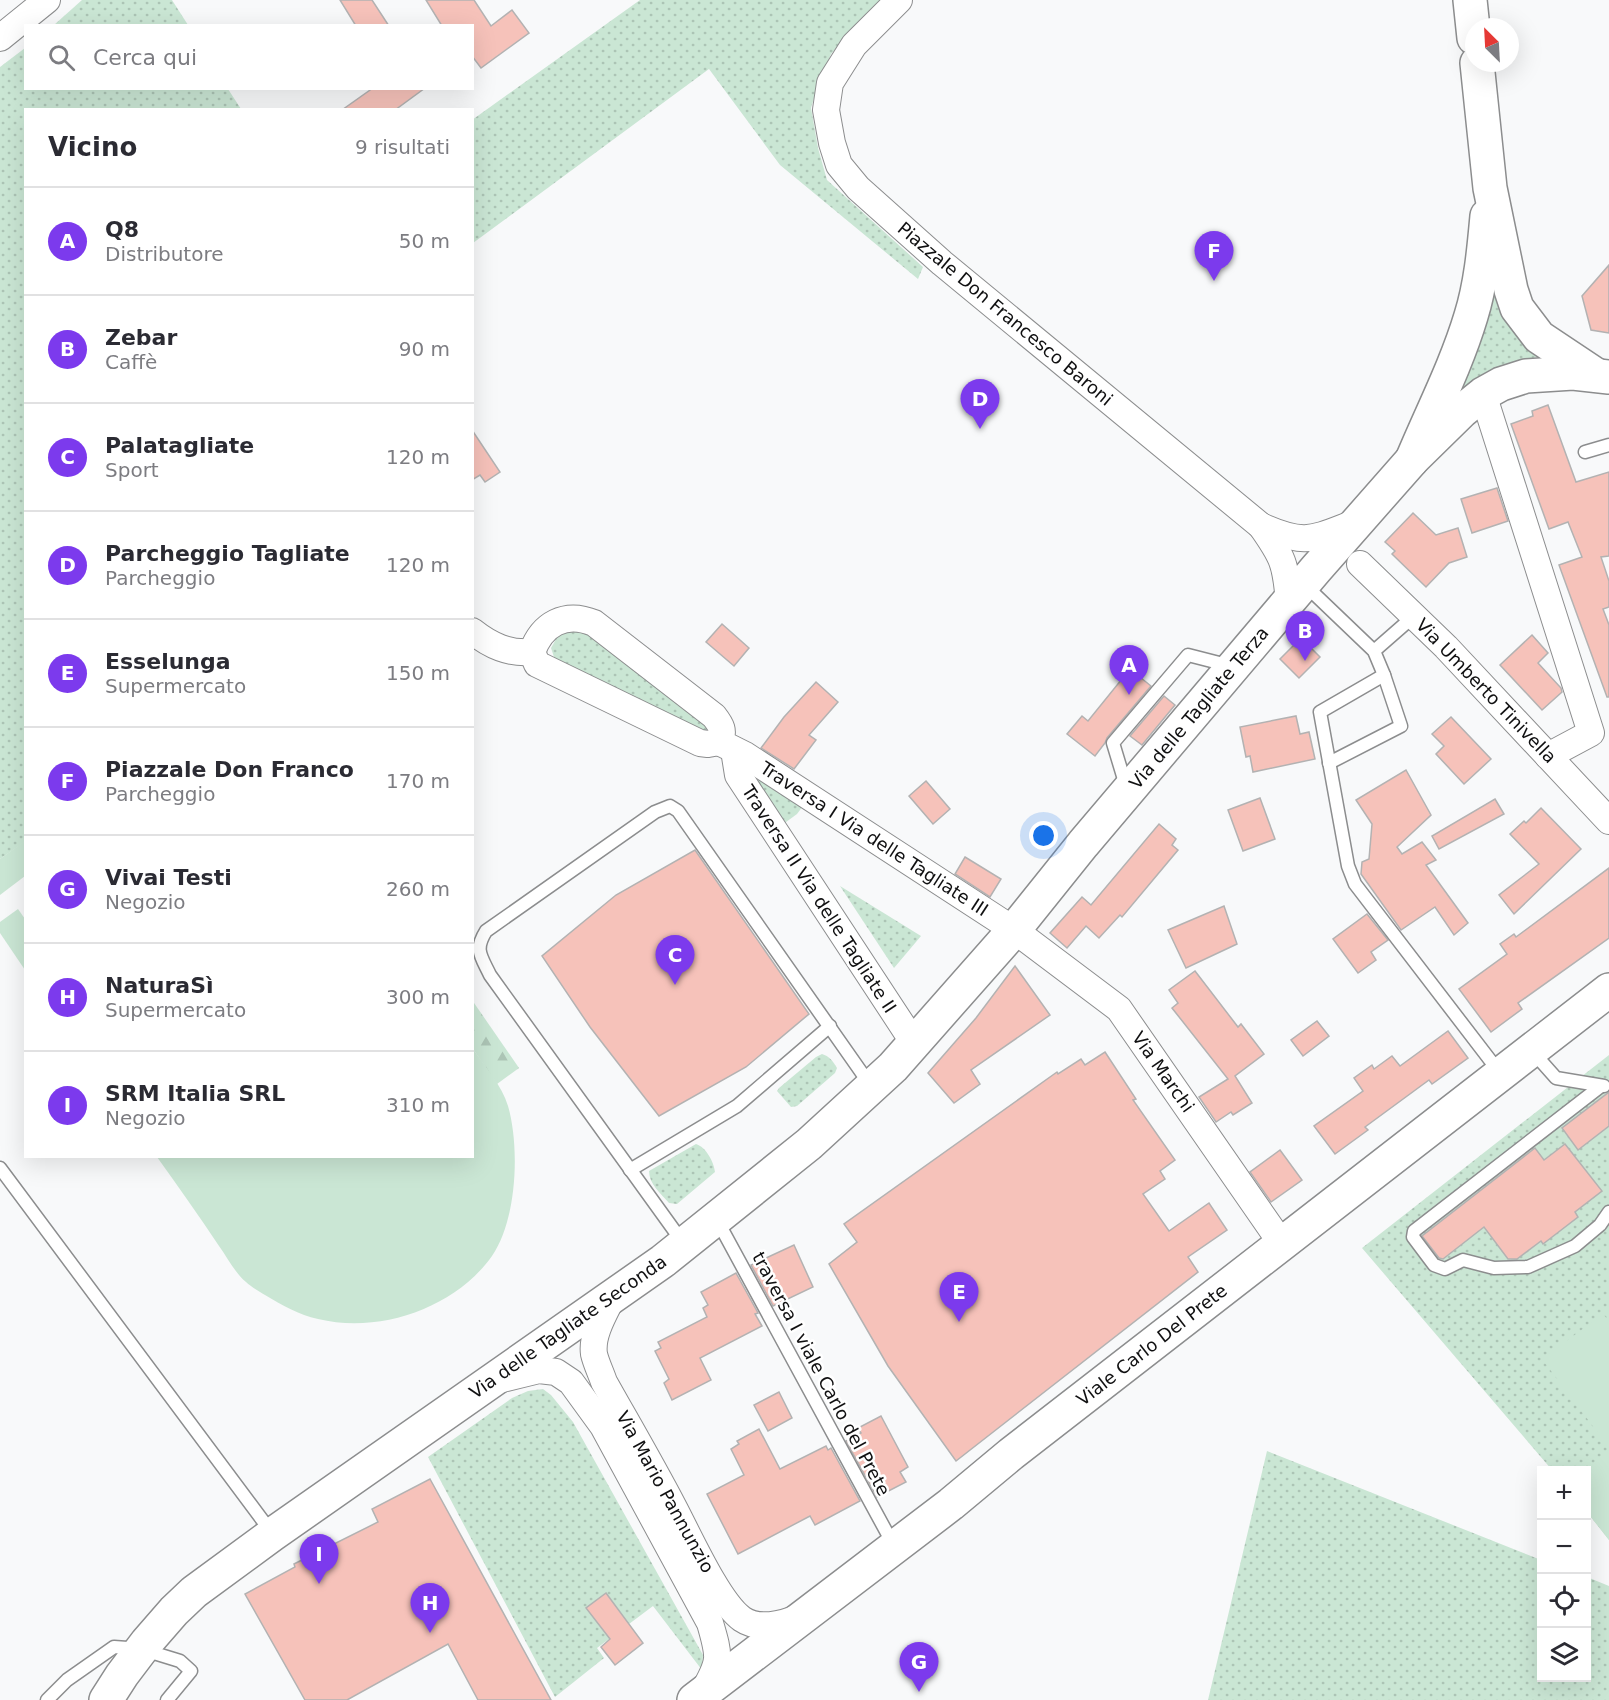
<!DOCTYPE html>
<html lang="it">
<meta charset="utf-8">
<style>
:root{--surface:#fff;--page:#f7f7f7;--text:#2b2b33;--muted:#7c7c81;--line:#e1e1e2;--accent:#7c3aed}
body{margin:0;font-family:"DejaVu Sans",sans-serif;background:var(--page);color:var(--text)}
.controls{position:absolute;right:18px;bottom:18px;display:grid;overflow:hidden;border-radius:0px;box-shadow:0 6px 24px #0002}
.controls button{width:54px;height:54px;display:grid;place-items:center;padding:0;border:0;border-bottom:2px solid var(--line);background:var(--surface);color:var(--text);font:30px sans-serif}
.compass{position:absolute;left:1465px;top:18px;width:54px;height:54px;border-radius:50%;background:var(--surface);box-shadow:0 6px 24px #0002;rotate:336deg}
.you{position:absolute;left:1044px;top:836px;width:21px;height:21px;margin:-15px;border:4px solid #fff;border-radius:50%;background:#1a73e8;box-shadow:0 0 0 9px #1a73e833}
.badge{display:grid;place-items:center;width:39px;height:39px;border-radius:50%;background:var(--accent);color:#fff;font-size:20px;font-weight:700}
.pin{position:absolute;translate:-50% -50px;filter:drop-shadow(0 2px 3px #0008)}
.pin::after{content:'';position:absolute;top:32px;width:21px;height:18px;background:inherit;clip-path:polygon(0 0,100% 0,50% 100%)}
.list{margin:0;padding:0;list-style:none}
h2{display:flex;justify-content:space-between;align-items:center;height:78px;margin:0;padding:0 24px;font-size:26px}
h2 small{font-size:20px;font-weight:400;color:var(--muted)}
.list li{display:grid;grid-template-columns:39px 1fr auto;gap:18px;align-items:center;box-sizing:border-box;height:108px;padding:0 24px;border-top:2px solid var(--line)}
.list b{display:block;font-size:22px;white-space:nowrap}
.list p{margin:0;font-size:20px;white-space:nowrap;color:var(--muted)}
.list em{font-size:20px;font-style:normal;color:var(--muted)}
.icon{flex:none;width:33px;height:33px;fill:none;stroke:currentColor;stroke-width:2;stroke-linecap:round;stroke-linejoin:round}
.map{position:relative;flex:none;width:1609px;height:1700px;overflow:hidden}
.search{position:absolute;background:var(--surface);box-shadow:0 6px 24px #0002;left:24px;top:24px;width:450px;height:66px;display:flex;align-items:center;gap:15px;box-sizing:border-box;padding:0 21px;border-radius:0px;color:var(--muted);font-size:22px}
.panel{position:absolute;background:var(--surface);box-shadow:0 6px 24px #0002;left:24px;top:108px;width:450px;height:1050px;border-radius:0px}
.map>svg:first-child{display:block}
.grass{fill:url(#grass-dots)}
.forest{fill:url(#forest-firs)}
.garden{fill:#cae6d4}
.building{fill:#f6c2ba;stroke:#b3b2b2;stroke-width:1.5}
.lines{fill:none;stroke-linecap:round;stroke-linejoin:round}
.lane-casing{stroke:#8c8d8e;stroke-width:15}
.street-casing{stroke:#8c8d8e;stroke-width:28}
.secondary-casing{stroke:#8c8d8e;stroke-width:36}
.primary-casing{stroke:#8c8d8e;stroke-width:36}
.lane{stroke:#fff;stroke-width:12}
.street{stroke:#fff;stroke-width:26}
.secondary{stroke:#fff;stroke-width:33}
.primary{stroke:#fff;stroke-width:33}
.labels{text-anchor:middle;stroke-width:5;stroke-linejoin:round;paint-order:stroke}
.street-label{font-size:18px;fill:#101011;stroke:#fff}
</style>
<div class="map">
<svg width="1609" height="1700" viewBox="0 0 1609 1700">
<defs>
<pattern id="grass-dots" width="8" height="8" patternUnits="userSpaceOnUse" patternTransform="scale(1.5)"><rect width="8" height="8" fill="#cae6d4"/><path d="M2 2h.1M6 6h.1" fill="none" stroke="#acc4b5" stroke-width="1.8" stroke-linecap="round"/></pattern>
<pattern id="forest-firs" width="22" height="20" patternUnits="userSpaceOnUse" patternTransform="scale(1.5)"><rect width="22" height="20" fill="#cae6d4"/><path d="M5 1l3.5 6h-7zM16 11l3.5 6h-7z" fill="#acc4b5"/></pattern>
</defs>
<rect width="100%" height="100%" fill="#f8f9fa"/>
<g class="grass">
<path d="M82,0h90l16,25h-134z"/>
<path d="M640,0h240l-49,54 -13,31 -7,23 7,40 9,32 96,87 -5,12 -138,-114 -71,-96 -236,174 -1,-123z"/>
<path d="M25,48l1,40 202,1 13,20 -215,1v731l-26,18v-792z"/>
<path d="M1488,279l58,75 -49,15 -38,21z"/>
<path d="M580,626l129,93 2,12 -8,5 -148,-76 -4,-12 8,-14z"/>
<path d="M748,771l58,31 -9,12 -15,11z"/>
<path d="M840,886l81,50 -27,32z"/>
<path d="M822,1054c7,2 11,7 15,14l-2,5 -38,33 -6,1 -14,-16 2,-3 37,-31z"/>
<path d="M1609,1055v485l-22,-28 -1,-42h-34l-190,-222z"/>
<path d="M696,1144c10,3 18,18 19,28l-38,32 -8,-1c-8,-9 -20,-19 -20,-32z"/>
<path d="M543,1389l8,6 22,27 130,233 -1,15 -49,-64 -56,42 7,10 -49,39 -127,-240 84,-59 16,-7z"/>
<path d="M1267,1451l274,109 1,118h44l1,-101 22,9v114h-401z"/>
</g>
<path class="forest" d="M472,1000l47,68 -22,16 -24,-35z"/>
<g class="garden">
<path d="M25,841v35l-25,19v-36z"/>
<path d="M18,909l7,10v51l-25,-37v-11z"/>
<path d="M473,1049c12,17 29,37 35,57 12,41 9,114 -16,150 -37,52 -112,78 -174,63 -19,-4 -36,-14 -53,-24 -6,-4 -14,-8 -19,-13 -11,-9 -19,-25 -27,-36 -20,-30 -41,-60 -62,-89l315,-1z"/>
<path d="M1603,1314l6,7v122l-2,2 -65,-86z"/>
<path d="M1609,1451v89l-22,-28 -2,-42z"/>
</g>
<g class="building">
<path d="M340,0h32l17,26h-33z"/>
<path d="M426,0h48l17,26 21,-16 17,23 -48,35 -9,-12v-30h-30z"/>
<path d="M373,88h52l-30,22h-53z"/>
<path d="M1609,265v68l-18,-3 -9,-34z"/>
<path d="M1548,405l28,77 33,-10v84l-8,1 8,24v26l-6,2 6,16v72h-2l-48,-132 23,-8 -14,-35 -19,7 -38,-105 22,-8 -1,-5z"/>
<path d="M472,430l28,42 -15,10 -5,-7 -8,5z"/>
<path d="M1497,488l11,33 -36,12 -11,-34z"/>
<path d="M1413,513l23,22 22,-7 9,29 -18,6 -23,24 -34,-33 3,-3 -10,-9z"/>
<path d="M722,624l27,24 -15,18 -28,-24z"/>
<path d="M1532,635l16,18 -10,10 23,25 1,4 -20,18 -42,-45z"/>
<path d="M1301,638l19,19 -21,21 -19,-19z"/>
<path d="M1130,669l21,17 -44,52 -2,5 -10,13 -28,-22 15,-18 6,5z"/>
<path d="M816,682l22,20 -29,33 7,5 -22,29 -33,-21 23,-31z"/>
<path d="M1164,696l11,9 -33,40 -12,-9z"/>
<path d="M1296,716l4,18 9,-2 6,27 -62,13 -3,-16 -4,1 -6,-30z"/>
<path d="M1451,717l40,42 -27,25 -28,-30 8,-8 -12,-12z"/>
<path d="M1406,770l25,45 -34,32 5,7 20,-12 14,18 -10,5 42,58 -14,12 -19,-28 -34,23 -40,-56 1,-12 7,-3 3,-35 -16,-24z"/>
<path d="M926,781l24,28 -17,15 -24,-28z"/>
<path d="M1260,798l15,41 -32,12 -15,-41z"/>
<path d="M1495,799l9,15 -65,35 -7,-13z"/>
<path d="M1541,808l40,41 -67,65 -15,-19 40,-31 -29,-30 14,-13 2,2z"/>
<path d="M1159,824l17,15 -4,6 6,5 -56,67 -2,-2 -21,23 -13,-12 -19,22 -17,-15 32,-36 9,8z"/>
<path d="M695,850l114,164 -63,53 -87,49 -69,-89 -48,-71 74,-61z"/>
<path d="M965,857l36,22 -11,18 -35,-23z"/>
<path d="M1609,868v70l-91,65 4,6 -31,23 -32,-43 48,-35 -7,-10 14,-10 2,3z"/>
<path d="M1224,906l13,38 -51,24 -18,-38z"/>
<path d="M1367,914l21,26 -17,12 5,8 -18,13 -25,-34z"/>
<path d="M1015,966l35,49 -79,55 9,14 -26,19 -26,-30 48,-55z"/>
<path d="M1195,971l43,56 3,-3 23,30 -29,22 17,27 -19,12 -2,-3 -15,10 -17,-25 29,-18 -56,-71 6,-5 -9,-13z"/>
<path d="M1317,1021l12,15 -26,20 -12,-16z"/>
<path d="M1448,1031l20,27 -36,26 -3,-4 -64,47 3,3 -33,24 -21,-28 49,-35 -9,-13 18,-13 2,4 18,-13 8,10z"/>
<path d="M1105,1052l31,47 -3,1 42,60 -15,11 5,8 -22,15 26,37 40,-28 18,27 -39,27 10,15 -242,189 -68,-95 -59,-102 28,-22 -13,-18 213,-152 1,2 23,-15 4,6z"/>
<path d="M1609,1092v34l-31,24 -16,-22z"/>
<path d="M1565,1144l37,47 -27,21 3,5 -35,27 -2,-3 -24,18h-9l-24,-32 -41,32 -4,-1 -17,-22 113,-88 9,12z"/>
<path d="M1280,1150l22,30 -31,22 -21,-30z"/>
<path d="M794,1245l19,42 -40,19 -22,-41z"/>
<path d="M736,1273l22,40 -3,1 7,12 -62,32 11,22 -39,20 -8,-17 5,-4 -14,-28 6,-3 -3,-6 49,-25 -4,-9 5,-3 -7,-13z"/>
<path d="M779,1392l13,26 -24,13 -14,-26z"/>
<path d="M881,1416l27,51 -8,5 6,10 -29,15 -31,-56 15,-8 -3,-5z"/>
<path d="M759,1429l21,40 46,-23 2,4 3,-2 29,53 -45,24 -5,-9 -72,38 -31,-60 37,-19 -13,-26 8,-5 -2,-3z"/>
<path d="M430,1479l121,221h-73l-30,-56 -101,56h-42l-60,-106 50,-27 -1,-3 84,-42 -6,-13z"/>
<path d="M606,1593l37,50 -28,22 -14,-18 9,-8 -24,-31z"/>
</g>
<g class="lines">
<g class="lane-casing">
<g id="lane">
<path d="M1585,452l24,-7"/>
<path d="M1305,585l69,66 10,24 -64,37 28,154 7,18 145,189"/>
<path d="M1374,651l40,-35"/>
<path d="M1329,763l72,-37 -17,-51"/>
<path d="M1126,786l-13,-43 75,-88 43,11"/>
<path d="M1532,1051l24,27 48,8"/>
<path d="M1601,1086l-187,145 -1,6 21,28 11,4 18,-9 31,8 34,-1 47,-21 25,-21 9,-13"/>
<path d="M0,1168l272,365"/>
<path d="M630,1170l107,-64 93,-80"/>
<path d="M717,1220l176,324"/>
<path d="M684,1244l-194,-269c-9,-19 -16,-25 -4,-44l169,-119 15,-6 8,5 193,275"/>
<path d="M47,1700l20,-20 47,-33 27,2 39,12 11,10 -24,29"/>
</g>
</g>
<g class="street-casing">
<g id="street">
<path d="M899,0l-45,45 -24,38 -4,27 6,33 7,22 19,23 84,75 319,263c22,31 25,38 28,77"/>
<path d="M0,38l47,-38"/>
<path d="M1483,394l108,339 -43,23"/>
<path d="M1261,526c45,20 51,13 96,-4"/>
<path d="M1360,564l86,83 163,174"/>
<path d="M472,631c19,15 37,23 60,21"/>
<path d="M532,652c10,-28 33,-41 62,-29l120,93c7,9 11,15 5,26l26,13 269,175 105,79 163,235"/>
<path d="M532,652l5,12 163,79 8,1 11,-2"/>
<path d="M734,750l4,25 176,268"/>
<path d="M614,1294c-8,17 -23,40 -20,60 2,9 7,19 10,28 23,41 47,82 69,124 15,28 45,96 69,113 16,11 40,6 57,-2"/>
<path d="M502,1379l37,-9 17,2 15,10 32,44 107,197c10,34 11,38 -7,69"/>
</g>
</g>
<g class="secondary-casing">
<g id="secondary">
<path d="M1470,0l4,38"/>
<path d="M1477,63l13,125 21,102 6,18 22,29 57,38"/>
<path d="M1412,460c20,-48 44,-94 59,-144 10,-32 13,-67 16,-100"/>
</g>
</g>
<g class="primary-casing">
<g id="primary">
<path d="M106,1700l16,-25 25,-33 27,-31 20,-19 79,-58 390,-273 146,-117 84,-77 121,-137 69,-86 233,-275 96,-109 50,-49 21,-17 18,-10 25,-8 47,-3 36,4"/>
<path d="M694,1700l257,-196 60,-50 598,-464"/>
</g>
</g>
<use href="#lane" class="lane"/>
<use href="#street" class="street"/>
<use href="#secondary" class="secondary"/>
<use href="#primary" class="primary"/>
</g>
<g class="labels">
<g class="street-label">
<text transform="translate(1005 314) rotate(40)" y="6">Piazzale Don Francesco Baroni</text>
<text transform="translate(1486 691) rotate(46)" y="6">Via Umberto Tinivella</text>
<text transform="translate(1199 708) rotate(-50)" y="6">Via delle Tagliate Terza</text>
<text transform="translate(874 839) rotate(33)" y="6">Traversa I Via delle Tagliate III</text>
<text transform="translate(819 899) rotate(57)" y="6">Traversa II Via delle Tagliate II</text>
<text transform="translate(1163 1072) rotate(55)" y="6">Via Marchi</text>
<text transform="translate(568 1327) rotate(-35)" y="6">Via delle Tagliate Seconda</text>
<text transform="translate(1152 1345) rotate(-38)" y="6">Viale Carlo Del Prete</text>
<text transform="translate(821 1374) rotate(62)" y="6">traversa I viale Carlo del Prete</text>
<text transform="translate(665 1492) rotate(61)" y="6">Via Mario Pannunzio</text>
</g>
</g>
</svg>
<div class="controls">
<button>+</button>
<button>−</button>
<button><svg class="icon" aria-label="locate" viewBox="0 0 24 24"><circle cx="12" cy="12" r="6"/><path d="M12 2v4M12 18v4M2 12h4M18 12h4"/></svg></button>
<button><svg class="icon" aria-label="layers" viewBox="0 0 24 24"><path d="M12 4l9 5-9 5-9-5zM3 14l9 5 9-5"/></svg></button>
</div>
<svg class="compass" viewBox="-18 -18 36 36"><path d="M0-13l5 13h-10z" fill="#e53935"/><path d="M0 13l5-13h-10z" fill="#7c7c81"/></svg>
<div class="you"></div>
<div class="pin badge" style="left:1129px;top:695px">A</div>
<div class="pin badge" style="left:1305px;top:661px">B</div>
<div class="pin badge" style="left:675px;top:985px">C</div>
<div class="pin badge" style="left:980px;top:429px">D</div>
<div class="pin badge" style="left:959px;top:1322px">E</div>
<div class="pin badge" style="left:1214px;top:281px">F</div>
<div class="pin badge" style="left:919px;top:1692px">G</div>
<div class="pin badge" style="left:430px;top:1633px">H</div>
<div class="pin badge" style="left:319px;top:1584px">I</div>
<div class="search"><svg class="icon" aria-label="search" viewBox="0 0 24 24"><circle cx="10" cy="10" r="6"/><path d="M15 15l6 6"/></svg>Cerca qui</div>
<section class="panel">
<h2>Vicino<small>9 risultati</small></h2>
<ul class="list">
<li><span class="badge">A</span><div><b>Q8</b><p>Distributore</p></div><em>50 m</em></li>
<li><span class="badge">B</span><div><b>Zebar</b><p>Caffè</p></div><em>90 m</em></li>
<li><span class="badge">C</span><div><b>Palatagliate</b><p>Sport</p></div><em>120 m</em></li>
<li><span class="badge">D</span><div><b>Parcheggio Tagliate</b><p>Parcheggio</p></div><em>120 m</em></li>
<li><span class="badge">E</span><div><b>Esselunga</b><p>Supermercato</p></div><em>150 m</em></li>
<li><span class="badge">F</span><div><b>Piazzale Don Franco</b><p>Parcheggio</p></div><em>170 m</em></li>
<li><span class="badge">G</span><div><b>Vivai Testi</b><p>Negozio</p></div><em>260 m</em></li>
<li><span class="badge">H</span><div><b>NaturaSì</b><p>Supermercato</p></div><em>300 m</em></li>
<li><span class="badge">I</span><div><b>SRM Italia SRL</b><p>Negozio</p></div><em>310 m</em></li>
</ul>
</section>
</div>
